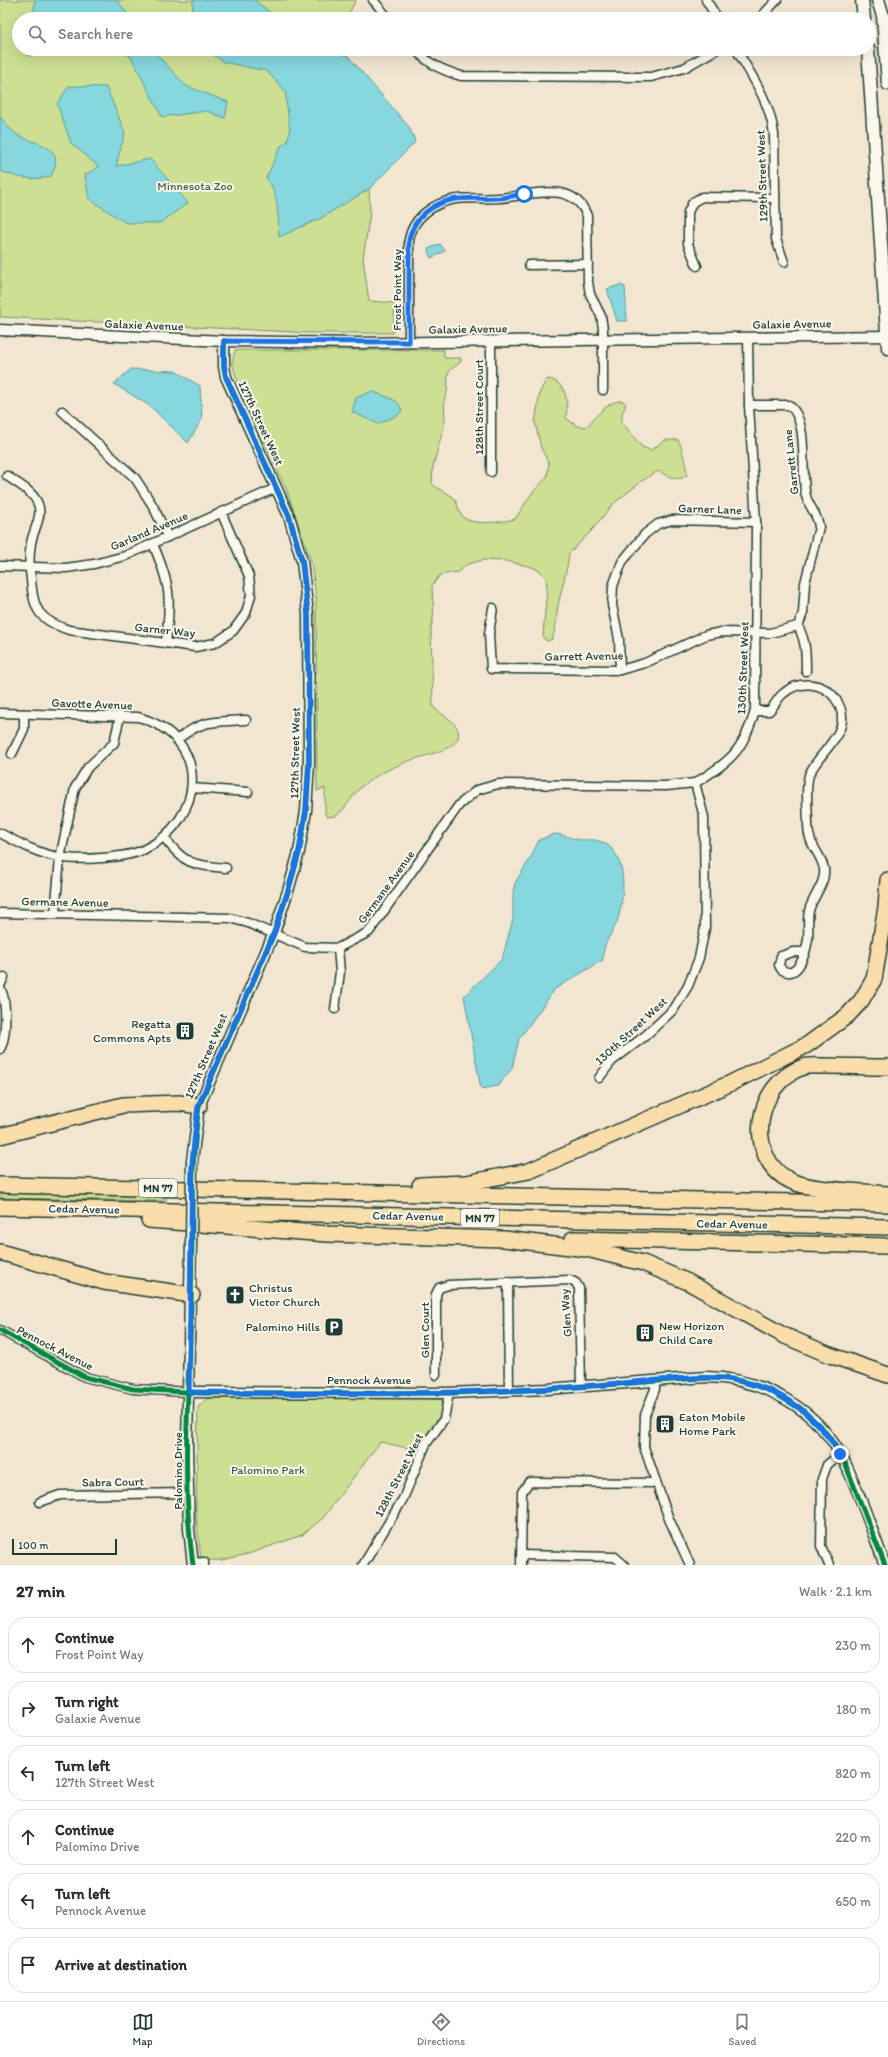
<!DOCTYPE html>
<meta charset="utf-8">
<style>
:root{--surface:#fff;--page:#f7f7f7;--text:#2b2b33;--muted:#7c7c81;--line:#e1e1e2;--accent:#1f3d34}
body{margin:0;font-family:Itim,sans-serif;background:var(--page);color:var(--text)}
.scale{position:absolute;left:12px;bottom:10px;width:105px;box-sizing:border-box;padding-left:4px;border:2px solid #1f3d34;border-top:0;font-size:11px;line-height:14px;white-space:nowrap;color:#1f3d34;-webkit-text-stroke:3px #fbf7ec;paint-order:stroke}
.stop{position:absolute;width:12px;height:12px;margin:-9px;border:3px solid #1a73e8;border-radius:50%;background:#fff}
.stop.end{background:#1a73e8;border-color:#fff;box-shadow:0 1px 4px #0008}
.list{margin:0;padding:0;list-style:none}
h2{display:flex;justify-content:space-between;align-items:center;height:52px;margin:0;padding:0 16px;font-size:17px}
h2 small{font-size:13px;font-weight:400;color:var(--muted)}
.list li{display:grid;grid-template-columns:26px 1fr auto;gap:12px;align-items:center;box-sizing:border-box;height:56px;margin:0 8px 8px;padding:0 8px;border:1px solid var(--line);border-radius:16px}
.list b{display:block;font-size:15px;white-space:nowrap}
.list p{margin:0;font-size:13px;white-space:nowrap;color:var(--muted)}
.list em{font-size:13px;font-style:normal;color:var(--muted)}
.icon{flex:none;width:22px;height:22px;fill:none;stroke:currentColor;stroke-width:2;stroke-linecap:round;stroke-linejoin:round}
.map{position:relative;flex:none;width:888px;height:1565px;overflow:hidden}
.search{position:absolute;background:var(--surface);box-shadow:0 4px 16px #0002;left:12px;right:12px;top:12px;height:44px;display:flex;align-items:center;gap:10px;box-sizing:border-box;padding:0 14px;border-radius:22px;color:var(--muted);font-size:15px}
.sheet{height:436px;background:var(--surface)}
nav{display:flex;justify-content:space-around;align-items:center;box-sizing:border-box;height:56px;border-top:1px solid var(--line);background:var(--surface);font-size:11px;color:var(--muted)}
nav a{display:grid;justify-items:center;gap:2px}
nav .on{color:var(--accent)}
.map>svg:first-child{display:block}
.green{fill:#ccdf93;stroke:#768e64}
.water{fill:#86d7de;stroke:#5d999a}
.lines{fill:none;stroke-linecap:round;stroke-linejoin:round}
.minor-casing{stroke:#1f3d34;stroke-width:11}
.tertiary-casing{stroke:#1f3d34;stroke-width:13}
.secondary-casing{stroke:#1f3d34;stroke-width:15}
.motorway-casing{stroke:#1f3d34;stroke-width:18}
.minor{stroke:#fbf7ec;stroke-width:8}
.tertiary{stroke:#fbf7ec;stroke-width:10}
.secondary{stroke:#fbf7ec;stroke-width:12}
.motorway{stroke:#f9deab;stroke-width:15}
.tertiary-bridge-casing{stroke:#1f3d34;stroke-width:13;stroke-linecap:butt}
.tertiary-bridge{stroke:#fbf7ec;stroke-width:10}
.cycleway-casing{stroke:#fbf7ec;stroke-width:8}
.cycleway{stroke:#00873e;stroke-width:5}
.route{stroke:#1a73e8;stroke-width:5}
.labels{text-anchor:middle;stroke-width:4;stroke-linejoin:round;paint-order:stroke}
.shield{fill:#fbf7ec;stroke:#61756b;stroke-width:1}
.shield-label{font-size:11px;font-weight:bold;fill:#1f3d34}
.street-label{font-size:12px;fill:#1f3d34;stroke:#fbf7ec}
.park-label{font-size:12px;fill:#425d47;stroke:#fbf7ec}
.poi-label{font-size:12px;fill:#1f3d34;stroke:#fbf7ec;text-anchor:start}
</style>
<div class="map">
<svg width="888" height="1565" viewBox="0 0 888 1565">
<rect width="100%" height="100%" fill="#f3e6d1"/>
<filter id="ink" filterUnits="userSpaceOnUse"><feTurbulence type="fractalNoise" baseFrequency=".025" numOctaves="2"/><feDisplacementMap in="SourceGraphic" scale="8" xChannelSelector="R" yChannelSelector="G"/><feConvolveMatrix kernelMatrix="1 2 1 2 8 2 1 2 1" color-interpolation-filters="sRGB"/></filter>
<g filter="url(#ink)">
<g class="green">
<path d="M0,0h356l-10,19h-327v30h318l4,156 28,-16 1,24 -7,46 6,42 26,2 -2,30h-81l-312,-16z"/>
<path d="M235,350h209v8h17v4l-11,8 -2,5 -1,18 -3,7 1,22 -12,45 -1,17c6,6 15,8 21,13 5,5 5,15 10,20 9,9 40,5 52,2l17,-26 15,-16 2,-13 -8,-16 -6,-26 5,-30 6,-12 4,-1c18,6 18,24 16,39l11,8 9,1c9,-9 23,-28 37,-26l3,4 -4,8v9l20,25 9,3 14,-10h13c3,3 9,30 9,35 -9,8 -19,1 -29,-4l-16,10 -29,23 -21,26 -23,24c-2,19 -9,38 -12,58 -1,10 -1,18 -5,27l-4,2 -4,-2 -1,-4 4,-48 -1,-9 -6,-7 -8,-4 -26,-6 -23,-1 -15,4 -10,8 -18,3 -8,11c0,14 4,27 -1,42l2,78c8,10 29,16 25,32 -4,13 -41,19 -52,24 -15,6 -34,15 -46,26 -9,9 -14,21 -24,28l-9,1 -2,-4v-25l-8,3 -1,-194 -5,-36 -24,-70 -48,-105 -7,-23z"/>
<path d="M0,1193l166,4v4l-166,-3z"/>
<path d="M208,1398l236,1 -4,18 -23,33 -37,-8 -57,76 -21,17 -54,19 -26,6h-21l-5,-46 2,-107z"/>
</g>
<g class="water">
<path d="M35,0h82l14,19h-98z"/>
<path d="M193,0h61l25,19h-87z"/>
<path d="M29,49h25l-9,4 -17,3z"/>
<path d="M119,49h33l34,37 42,16 -3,16 -18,-7 -45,6 -31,-60z"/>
<path d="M204,49h124l20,7 61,71 6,13 -1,3 -45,46 -48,29 -42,19c-1,-19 0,-44 -13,-59l15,-32 6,-4 3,-11 -5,-40 -18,-20 -43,-9z"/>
<path d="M69,86l37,1 19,45 -9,34 34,-7 38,44 -28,20h-34l-37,-24 -4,-24 14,-8 -28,-24 -14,-39z"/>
<path d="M0,117c5,5 10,13 16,17 18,11 52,10 35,42 -16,6 -35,1 -51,-5z"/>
<path d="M440,244l5,7 -14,7 -3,-9z"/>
<path d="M620,285l5,2 2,34h-10l-10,-32z"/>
<path d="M131,369l44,2 25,15 2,33 -14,24 -38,-37 -36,-22z"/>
<path d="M372,391c11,6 27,6 30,20l-4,4 -20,9 -26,-12 4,-14z"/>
<path d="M554,834c10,0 17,5 27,6 6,0 13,-1 18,1 29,9 26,51 20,74 -3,17 -17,24 -16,45l-48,29 -36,50 -7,29 -14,18 -17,3 -17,-93 38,-37 11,-40v-27l2,-9 16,-26 8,-17z"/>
</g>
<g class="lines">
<g class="minor-casing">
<g id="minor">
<path d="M373,0l16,19"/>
<path d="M706,0l12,19"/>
<path d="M759,19l18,-19"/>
<path d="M415,49c13,15 27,21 46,27l190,1 33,-9 33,-19"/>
<path d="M736,49c16,27 34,53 38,85l2,105 8,23"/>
<path d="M529,265l59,-1"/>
<path d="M697,266l-9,-22v-32l5,-10 9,-5 73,1"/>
<path d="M491,341v131"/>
<path d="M409,343v-103c2,-12 7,-20 17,-28 24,-19 45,-12 74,-14 29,-2 73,-20 87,18l1,66 2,12 11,22 2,13v61"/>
<path d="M749,405h40c21,16 11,67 17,91 3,11 12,19 13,31l-14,56 -2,30 -5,13"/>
<path d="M62,411l73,67 18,28 15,31"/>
<path d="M7,476c11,8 26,15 31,28 5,12 -5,27 -7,39 -2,12 -2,24 0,36 2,31 8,41 38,51l126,17 20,-4 18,-12 13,-18 5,-18 -2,-19 -28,-64"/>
<path d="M153,544c18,42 18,54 13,99"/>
<path d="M0,566l66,2 28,-4 31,-8 151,-68"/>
<path d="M493,608l-4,26 2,35 129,1 25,-7 61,-28 16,-3 48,1 28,-7"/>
<path d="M798,626c8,15 8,28 8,45"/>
<path d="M620,670l-1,-31 -7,-34 1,-19 9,-24 23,-28 13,-10 14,-4 84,2"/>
<path d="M755,711h14c6,-5 8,-13 15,-18 15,-13 39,-11 51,5 23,32 -16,52 -26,77 -4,12 -1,36 -1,49 0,23 13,28 16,45 2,15 -12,28 -15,42 -2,9 0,19 -1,28 -2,13 -10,43 -27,30l-2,-4 2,-9 12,-4h11"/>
<path d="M0,713l138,4c73,20 69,103 5,133 -18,8 -64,11 -84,7 -21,-3 -40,-14 -59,-24"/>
<path d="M178,739c25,-20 37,-17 68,-19"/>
<path d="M12,754l12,-25v-15"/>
<path d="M192,788l56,4"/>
<path d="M164,837c20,28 30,28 62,31"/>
<path d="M0,913l230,5 18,5 57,24 33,1 31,-16 90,-127 18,-15 21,-6 168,2 29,-3"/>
<path d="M55,914l5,-56 15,-70 13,-21 26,-24 6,-27"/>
<path d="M0,986l4,-9"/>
<path d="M0,988c7,11 7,49 0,61"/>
<path d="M335,1009l5,-37 -2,-24"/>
<path d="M599,1078l13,-17 33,-25 29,-27 14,-23 11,-28 6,-30 -1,-111 -9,-34c35,-21 48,-32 60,-72l1,-189 -7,-117 -1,-67"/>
<path d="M508,1282l1,109"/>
<path d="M0,1330l85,47 48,12 56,3"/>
<path d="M436,1375v-81l3,-6 9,-3 122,-5 6,3 3,5 2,98"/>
<path d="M655,1381v8l-10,26 -1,32 25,72 21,46"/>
<path d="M40,1502l20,-7 128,-2"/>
<path d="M521,1555l94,2 9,8"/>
<path d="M193,1563l11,-1v3"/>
<path d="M363,1565l40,-66 23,-55 18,-25 5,-26"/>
<path d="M521,1565l1,-73 7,-10 127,1"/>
<path d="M829,1565l-8,-19 1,-67 5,-14 13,-11"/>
</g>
</g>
<g class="tertiary-casing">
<g id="tertiary">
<path d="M0,330l224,11 133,2 531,-7"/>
<path d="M192,1161l7,-55 75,-173 14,-42 11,-39 7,-41 3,-48 -1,-149 -6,-53 -13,-45 -63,-139 -2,-11v-25"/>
<path d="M191,1242l-4,205 2,82 4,36"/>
<path d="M189,1392l260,1 98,-4 159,-12c58,1 114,33 139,86 16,33 27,68 40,102"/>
</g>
</g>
<g class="secondary-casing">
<g id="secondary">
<path d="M862,0l2,19"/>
<path d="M878,0l5,16 5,68"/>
<path d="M868,49l20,299"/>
</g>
</g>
<g class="motorway-casing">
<g id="motorway">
<path d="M888,1067c-21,0 -43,-1 -64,-1 -6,0 -16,-1 -21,1 -49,17 -59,92 -12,114 21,10 72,10 97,13"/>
<path d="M0,1136l123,-31 56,-2 20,3"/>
<path d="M0,1185l888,19"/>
<path d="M420,1185l46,-2 63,-12 200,-87 78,-39 40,-29 14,-15 13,-22 12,-72 2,-27"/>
<path d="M0,1207l888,20"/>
<path d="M149,1220l178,14 177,5 83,10 56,14 45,19 95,53 44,19 61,21"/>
<path d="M573,1239l315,7"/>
<path d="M0,1252l104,30 88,13"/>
</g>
</g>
<use href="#minor" class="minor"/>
<use href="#tertiary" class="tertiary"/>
<use href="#secondary" class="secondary"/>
<use href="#motorway" class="motorway"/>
<g class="tertiary-bridge-casing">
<path id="tertiary-bridge" d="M191,1242l1,-81"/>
</g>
<use href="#tertiary-bridge" class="tertiary-bridge"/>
<g class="cycleway-casing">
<g id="cycleway">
<path d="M0,1330l85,47 48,12 69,4h247l98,-4 152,-11h26l23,5 23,8 29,17 23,21 11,15 11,19 40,102"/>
<path d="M193,1565c-12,-87 -4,-176 -2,-263 2,-66 -2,-131 8,-196l75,-173 14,-42 11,-39 7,-41 3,-48 -1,-149 -6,-53 -13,-45 -63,-139 -2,-11v-25"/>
</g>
</g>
<use href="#cycleway" class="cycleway"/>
</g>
</g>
<g class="lines" filter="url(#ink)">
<path class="route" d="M524,194c-8,1 -16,3 -24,4 -29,2 -50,-5 -74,14 -10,8 -15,16 -17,28v102l-185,-1v25l2,11 63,139 13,45 6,53 1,149 -3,48 -7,41 -11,39 -14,42 -76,173 -6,55 -3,231c118,2 237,3 355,-3 39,-2 77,-6 116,-9 30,-2 59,-5 88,3 40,11 71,37 92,71"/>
</g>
<defs>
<g id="building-square" transform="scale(1)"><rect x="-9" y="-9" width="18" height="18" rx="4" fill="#1f3d34" stroke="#fbf7ec"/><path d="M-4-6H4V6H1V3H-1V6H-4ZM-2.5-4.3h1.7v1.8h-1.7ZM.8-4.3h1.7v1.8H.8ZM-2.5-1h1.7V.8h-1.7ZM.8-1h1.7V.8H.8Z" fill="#fff"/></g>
<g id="church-square" transform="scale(1)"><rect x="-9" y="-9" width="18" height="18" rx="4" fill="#1f3d34" stroke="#fbf7ec"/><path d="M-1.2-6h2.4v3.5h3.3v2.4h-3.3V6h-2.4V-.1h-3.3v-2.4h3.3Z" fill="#fff"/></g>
<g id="parking-square" transform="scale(1)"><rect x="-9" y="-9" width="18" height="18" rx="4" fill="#1f3d34" stroke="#fbf7ec"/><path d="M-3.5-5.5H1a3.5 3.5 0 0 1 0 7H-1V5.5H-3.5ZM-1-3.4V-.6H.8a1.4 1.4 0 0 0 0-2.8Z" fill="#fff"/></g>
</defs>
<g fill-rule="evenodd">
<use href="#building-square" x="185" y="1031"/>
<use href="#church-square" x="235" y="1295"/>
<use href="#parking-square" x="334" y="1327"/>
<use href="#building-square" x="645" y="1333"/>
<use href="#building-square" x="665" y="1424"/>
</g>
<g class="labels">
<g class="shield">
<rect x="139" y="1179" width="38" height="18" rx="3"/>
<rect x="461" y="1209" width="38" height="18" rx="3"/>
</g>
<g class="shield-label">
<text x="158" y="1192">MN 77</text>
<text x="480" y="1222">MN 77</text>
</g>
<g class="street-label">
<text transform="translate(762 176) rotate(-92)" y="4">129th Street West</text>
<text transform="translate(397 290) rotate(-90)" y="4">Frost Point Way</text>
<text transform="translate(792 324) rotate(-1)" y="4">Galaxie Avenue</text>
<text transform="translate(144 325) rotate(2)" y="4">Galaxie Avenue</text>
<text transform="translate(468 329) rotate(-1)" y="4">Galaxie Avenue</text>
<text transform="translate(479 407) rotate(-90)" y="4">128th Street Court</text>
<text transform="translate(261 423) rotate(65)" y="4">127th Street West</text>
<text transform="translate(791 462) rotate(-96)" y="4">Garrett Lane</text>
<text transform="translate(710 509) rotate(2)" y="4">Garner Lane</text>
<text transform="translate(149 531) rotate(-23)" y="4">Garland Avenue</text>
<text transform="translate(165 630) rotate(6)" y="4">Garner Way</text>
<text transform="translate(584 656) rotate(-1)" y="4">Garrett Avenue</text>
<text transform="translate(743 668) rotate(-88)" y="4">130th Street West</text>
<text transform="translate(92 704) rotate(2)" y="4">Gavotte Avenue</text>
<text transform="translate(295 753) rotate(-89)" y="4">127th Street West</text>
<text transform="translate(386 887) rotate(-54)" y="4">Germane Avenue</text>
<text transform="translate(65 902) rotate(1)" y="4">Germane Avenue</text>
<text transform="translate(631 1031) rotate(-43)" y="4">130th Street West</text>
<text transform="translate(206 1056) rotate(-67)" y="4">127th Street West</text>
<text transform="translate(84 1209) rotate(1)" y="4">Cedar Avenue</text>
<text transform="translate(408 1216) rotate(1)" y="4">Cedar Avenue</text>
<text transform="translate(732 1224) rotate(1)" y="4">Cedar Avenue</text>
<text transform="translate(566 1313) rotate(-94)" y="4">Glen Way</text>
<text transform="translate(425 1330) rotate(-90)" y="4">Glen Court</text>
<text transform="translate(55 1348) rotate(27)" y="4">Pennock Avenue</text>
<text x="369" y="1384">Pennock Avenue</text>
<text transform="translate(178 1471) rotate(-90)" y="4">Palomino Drive</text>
<text transform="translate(399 1475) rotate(-63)" y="4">128th Street West</text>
<text transform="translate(113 1482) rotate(-1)" y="4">Sabra Court</text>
</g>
<g class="park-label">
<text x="195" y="190">Minnesota Zoo</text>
<text x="268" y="1474">Palomino Park</text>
</g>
<g class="poi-label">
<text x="171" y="1028" text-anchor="end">Regatta<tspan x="171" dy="14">Commons Apts</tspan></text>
<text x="249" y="1292">Christus<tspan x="249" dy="14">Victor Church</tspan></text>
<text x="659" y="1330">New Horizon<tspan x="659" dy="14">Child Care</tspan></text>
<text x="320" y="1331" text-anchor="end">Palomino Hills</text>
<text x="679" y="1421">Eaton Mobile<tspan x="679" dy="14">Home Park</tspan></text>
</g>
</g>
</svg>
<div class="scale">100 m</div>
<div class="stop" style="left:524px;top:194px"></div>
<div class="stop end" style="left:840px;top:1454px"></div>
<div class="search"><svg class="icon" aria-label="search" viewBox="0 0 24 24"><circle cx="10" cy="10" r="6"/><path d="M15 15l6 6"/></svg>Search here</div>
</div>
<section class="sheet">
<h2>27 min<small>Walk · 2.1 km</small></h2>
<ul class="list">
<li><svg class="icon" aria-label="ahead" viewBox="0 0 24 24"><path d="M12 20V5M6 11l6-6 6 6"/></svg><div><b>Continue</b><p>Frost Point Way</p></div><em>230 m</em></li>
<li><svg class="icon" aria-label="right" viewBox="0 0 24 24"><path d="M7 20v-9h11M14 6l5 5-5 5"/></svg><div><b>Turn right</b><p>Galaxie Avenue</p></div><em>180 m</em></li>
<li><svg class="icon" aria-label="left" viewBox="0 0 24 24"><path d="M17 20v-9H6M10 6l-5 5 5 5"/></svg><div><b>Turn left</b><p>127th Street West</p></div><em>820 m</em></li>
<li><svg class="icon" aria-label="ahead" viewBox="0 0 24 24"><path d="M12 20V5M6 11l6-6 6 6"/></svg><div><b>Continue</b><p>Palomino Drive</p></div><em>220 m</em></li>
<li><svg class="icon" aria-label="left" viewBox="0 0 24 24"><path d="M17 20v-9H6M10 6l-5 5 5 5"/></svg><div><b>Turn left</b><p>Pennock Avenue</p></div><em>650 m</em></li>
<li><svg class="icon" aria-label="arrive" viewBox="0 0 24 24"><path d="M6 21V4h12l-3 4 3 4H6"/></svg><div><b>Arrive at destination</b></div></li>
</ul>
</section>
<nav>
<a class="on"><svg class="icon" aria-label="map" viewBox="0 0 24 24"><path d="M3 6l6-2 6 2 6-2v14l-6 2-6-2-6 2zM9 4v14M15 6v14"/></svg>Map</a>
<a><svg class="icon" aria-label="directions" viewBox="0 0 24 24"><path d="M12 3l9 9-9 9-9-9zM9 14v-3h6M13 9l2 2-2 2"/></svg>Directions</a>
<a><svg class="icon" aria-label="saved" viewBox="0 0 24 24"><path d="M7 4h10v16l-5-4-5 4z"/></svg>Saved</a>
</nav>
